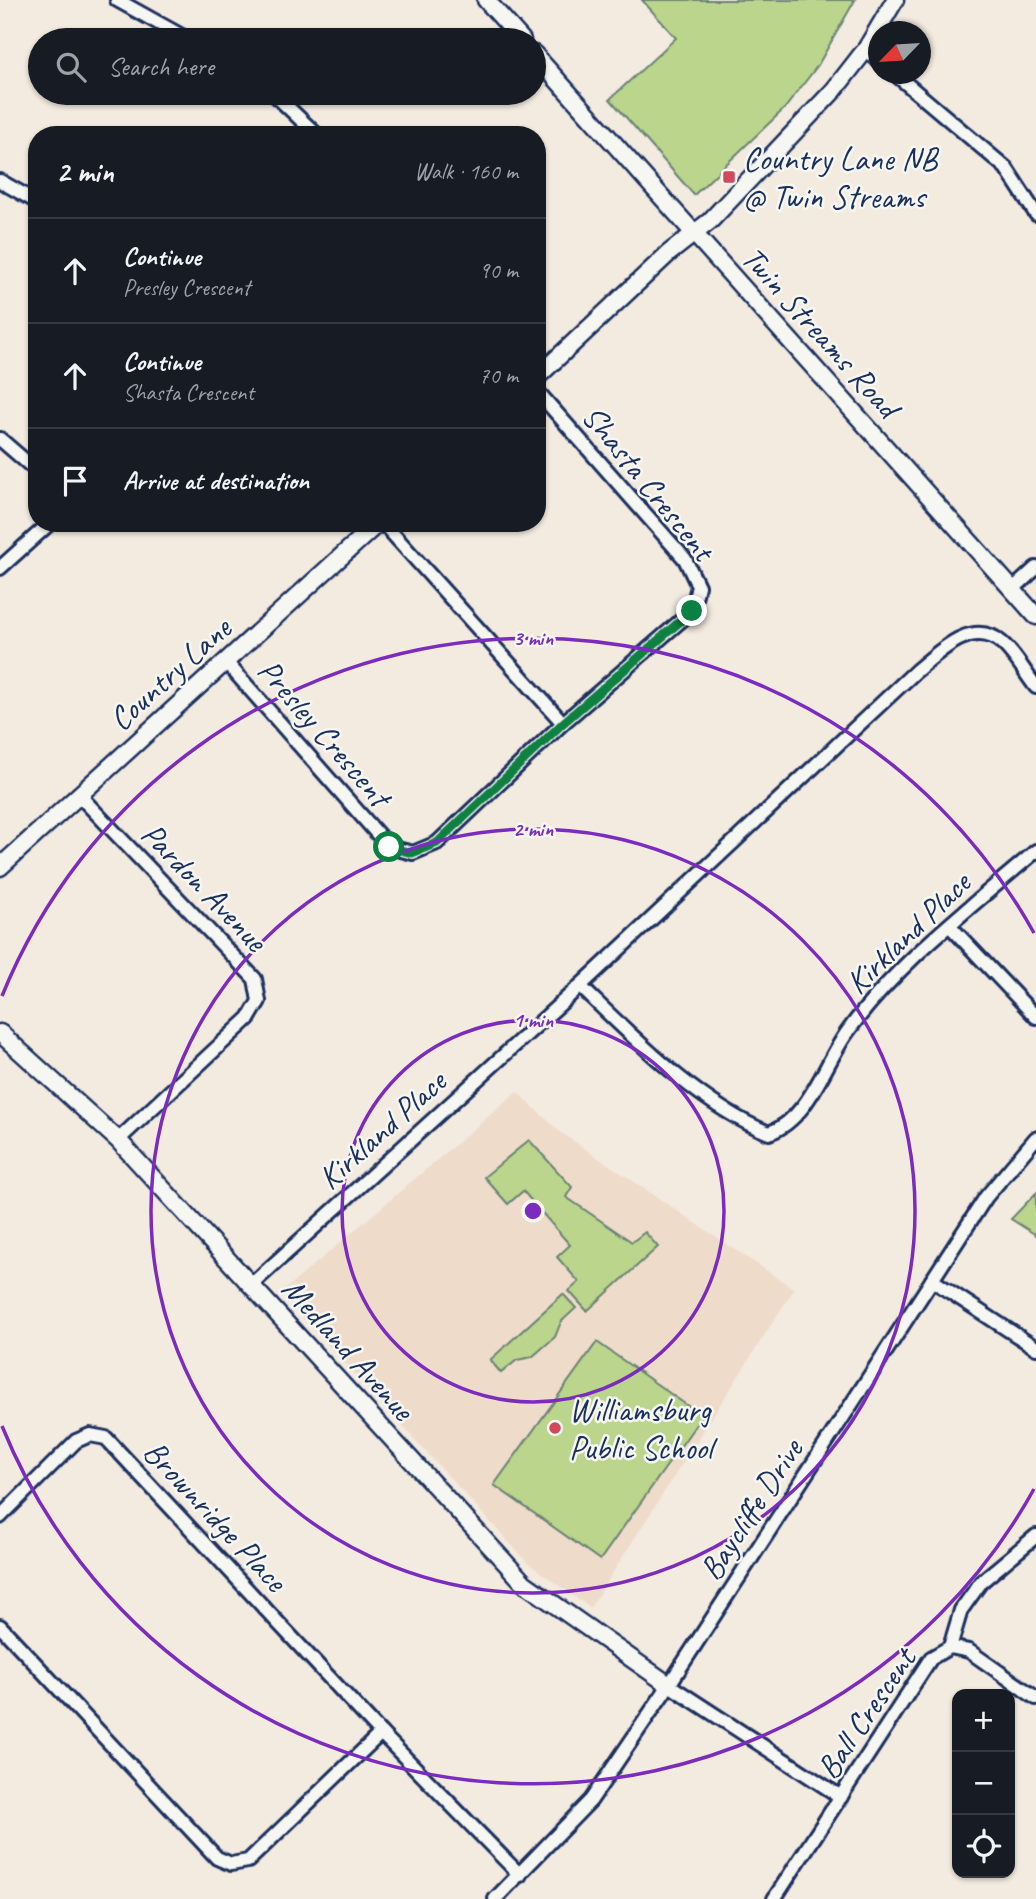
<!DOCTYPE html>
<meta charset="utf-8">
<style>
:root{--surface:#171b24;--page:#242831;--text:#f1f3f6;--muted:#9ea1a6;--line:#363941}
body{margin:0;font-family:Caveat,sans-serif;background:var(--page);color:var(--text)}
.controls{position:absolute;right:21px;bottom:21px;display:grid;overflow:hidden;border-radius:14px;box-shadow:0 2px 5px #0004}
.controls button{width:63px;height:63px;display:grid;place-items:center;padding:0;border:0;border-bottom:2px solid var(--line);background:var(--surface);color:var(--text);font:35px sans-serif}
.compass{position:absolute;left:868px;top:21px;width:63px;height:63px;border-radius:50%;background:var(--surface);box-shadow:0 2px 5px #0004;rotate:245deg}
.stop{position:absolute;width:21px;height:21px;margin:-16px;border:5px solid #0b8043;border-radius:50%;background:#fff}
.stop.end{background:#0b8043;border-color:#fff;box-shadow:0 2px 7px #0008}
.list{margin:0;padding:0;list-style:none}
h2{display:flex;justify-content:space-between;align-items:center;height:91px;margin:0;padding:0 28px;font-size:30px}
h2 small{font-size:23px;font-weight:400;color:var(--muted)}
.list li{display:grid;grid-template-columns:46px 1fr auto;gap:21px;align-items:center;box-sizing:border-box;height:105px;padding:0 28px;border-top:2px solid var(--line)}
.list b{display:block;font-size:26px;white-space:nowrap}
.list p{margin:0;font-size:23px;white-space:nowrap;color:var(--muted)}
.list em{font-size:23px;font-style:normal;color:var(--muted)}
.icon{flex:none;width:38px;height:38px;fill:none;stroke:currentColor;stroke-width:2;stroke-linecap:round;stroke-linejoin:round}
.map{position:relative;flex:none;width:1036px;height:1899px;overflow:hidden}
.search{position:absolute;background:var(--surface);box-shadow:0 2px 5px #0004;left:28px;top:28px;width:518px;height:77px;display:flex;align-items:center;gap:18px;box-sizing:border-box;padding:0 24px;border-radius:38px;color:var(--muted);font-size:26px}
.panel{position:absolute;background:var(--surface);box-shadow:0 2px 5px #0004;left:28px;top:126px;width:518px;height:406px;border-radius:28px}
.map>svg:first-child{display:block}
.built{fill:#efdbca}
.green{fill:#bbd58c;stroke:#6b8275;stroke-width:2}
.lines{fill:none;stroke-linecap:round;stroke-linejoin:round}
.minor-casing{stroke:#1b2f5e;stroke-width:18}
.tertiary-casing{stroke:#1b2f5e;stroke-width:21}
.minor{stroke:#f6f6f2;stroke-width:12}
.tertiary{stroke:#f6f6f2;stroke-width:16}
.route{stroke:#0b8043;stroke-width:9}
.ring{fill:none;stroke:#7b2cbf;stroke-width:3.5}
.poi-dot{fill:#d1495b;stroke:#f6f6f2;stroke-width:2.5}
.labels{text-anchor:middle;stroke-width:5;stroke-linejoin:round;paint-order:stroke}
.poi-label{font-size:33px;fill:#1b2f5e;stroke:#f6f6f2;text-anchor:start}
.street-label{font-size:33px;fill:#1b2f5e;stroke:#f6f6f2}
.centre{fill:#7b2cbf;stroke:#f6f6f2;stroke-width:3.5}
.ring-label{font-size:21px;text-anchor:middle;font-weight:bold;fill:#7b2cbf;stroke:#f6f6f2;stroke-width:5;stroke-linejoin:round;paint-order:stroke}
</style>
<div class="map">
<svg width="1036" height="1899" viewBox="0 0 1036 1899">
<rect width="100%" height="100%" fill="#f3eae0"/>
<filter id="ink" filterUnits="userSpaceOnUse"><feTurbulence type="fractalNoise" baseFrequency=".0143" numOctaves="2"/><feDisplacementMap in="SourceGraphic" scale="14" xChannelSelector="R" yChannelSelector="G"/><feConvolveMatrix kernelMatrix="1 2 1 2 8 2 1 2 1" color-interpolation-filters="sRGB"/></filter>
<g filter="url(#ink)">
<path class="built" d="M517,1092l43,40 234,157 -204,319 -62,-45 -247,-270z"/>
<g class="green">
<path d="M642,0h213l-37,65 -33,43 -91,87 -84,-96 66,-61z"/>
<path d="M529,1140l43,47 -6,10 66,45 13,-10 13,15 -71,64 -18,-20 10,-9 -22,-25 13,-12 -47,-54 -15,13 -24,-27z"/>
<path d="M1036,1193v42l-25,-16z"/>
<path d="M563,1294l13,14 -15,14 -6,15 -23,20 -15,3 -16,13 -11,-13z"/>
<path d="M597,1342l105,74 -102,144 -106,-75z"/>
</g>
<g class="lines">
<g class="minor-casing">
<g id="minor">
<path d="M117,0l72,40"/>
<path d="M866,49l12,11"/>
<path d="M895,74l111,94 30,46"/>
<path d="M273,93l44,42"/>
<path d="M0,181l37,21"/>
<path d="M0,439l37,32"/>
<path d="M383,523l180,200"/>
<path d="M0,568l50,-45"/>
<path d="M1012,590l24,-22"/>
<path d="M226,662l163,185 24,6 24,-10 126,-120 129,-112 6,-25 -13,-27 -148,-168"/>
<path d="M78,794l177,185 4,22 -10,17 -131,122"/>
<path d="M950,926l86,91"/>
<path d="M580,986c54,52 119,119 189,147 40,-14 55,-69 79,-102 51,-70 123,-124 188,-180"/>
<path d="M932,1280l104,68"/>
<path d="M251,1285l329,-299 336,-315c22,-18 56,-54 86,-28 13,11 23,30 34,44"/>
<path d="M0,1517l76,-76 14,-6 16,3 275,295 139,142"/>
<path d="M0,1626l217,232 14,6 17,-3 133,-128"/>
<path d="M950,1647l11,-37 20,-28 55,-46"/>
<path d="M669,1685l172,112"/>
<path d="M495,1899l96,-99 78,-115 317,-488 50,-59"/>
<path d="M774,1899l157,-241 19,-11 19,4 67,47"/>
</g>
</g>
<g class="tertiary-casing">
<g id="tertiary">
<path d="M486,0l36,40"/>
<path d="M534,54l502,562"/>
<path d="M537,377l132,-124 41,-32 124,-131 32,-41 29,-49"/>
<path d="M0,867l378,-344"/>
<path d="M0,1033l118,107 406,443 145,102"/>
</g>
</g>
<use href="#minor" class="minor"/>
<use href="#tertiary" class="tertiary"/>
</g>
</g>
<g class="lines" filter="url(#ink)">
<path class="route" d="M389,847l23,6 25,-10 126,-120 129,-112"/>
</g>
<g class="ring">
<circle cx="533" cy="1211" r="191"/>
<circle cx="533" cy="1211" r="382"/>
<path d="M1034 1489A573 573 0 0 1 2 1426M2 996A573 573 0 0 1 1034 933"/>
</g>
<g class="poi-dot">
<rect x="722" y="170" width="14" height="14" rx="3.5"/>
<circle cx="555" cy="1428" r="7"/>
</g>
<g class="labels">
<g class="poi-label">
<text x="743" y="170">Country Lane NB<tspan x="743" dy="38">@ Twin Streams</tspan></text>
<text x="569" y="1421">Williamsburg<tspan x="569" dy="38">Public School</tspan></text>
</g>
<g class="street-label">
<text transform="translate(821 331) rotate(48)" y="12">Twin Streams Road</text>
<text transform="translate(649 482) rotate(51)" y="12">Shasta Crescent</text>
<text transform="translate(169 673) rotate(-42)" y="12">Country Lane</text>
<text transform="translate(325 732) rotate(49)" y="12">Presley Crescent</text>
<text transform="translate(205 886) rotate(46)" y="12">Pardon Avenue</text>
<text transform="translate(907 932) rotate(-44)" y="12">Kirkland Place</text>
<text transform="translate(381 1129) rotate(-42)" y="12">Kirkland Place</text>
<text transform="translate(349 1348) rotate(48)" y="12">Medland Avenue</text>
<text transform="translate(750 1509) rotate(-57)" y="12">Baycliffe Drive</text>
<text transform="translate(216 1515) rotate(47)" y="12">Brownridge Place</text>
<text transform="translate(865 1713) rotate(-56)" y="12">Ball Crescent</text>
</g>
</g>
<circle cx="533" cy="1211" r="10" class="centre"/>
<g class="ring-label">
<text x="533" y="645">3 min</text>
<text x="533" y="836">2 min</text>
<text x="533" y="1027">1 min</text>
</g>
</svg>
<div class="controls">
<button>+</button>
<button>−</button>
<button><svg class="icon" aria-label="locate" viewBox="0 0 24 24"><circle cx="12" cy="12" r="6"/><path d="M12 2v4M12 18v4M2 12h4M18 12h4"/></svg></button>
</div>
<svg class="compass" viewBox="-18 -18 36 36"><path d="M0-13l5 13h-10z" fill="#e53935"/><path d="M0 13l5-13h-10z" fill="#9ea1a6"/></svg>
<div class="stop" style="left:389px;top:847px"></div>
<div class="stop end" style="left:692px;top:611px"></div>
<div class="search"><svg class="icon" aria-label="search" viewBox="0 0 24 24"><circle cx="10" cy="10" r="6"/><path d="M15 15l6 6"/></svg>Search here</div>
<section class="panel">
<h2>2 min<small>Walk · 160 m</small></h2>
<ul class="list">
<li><svg class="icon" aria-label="ahead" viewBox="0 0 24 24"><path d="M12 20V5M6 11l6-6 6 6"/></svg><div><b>Continue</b><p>Presley Crescent</p></div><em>90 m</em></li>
<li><svg class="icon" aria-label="ahead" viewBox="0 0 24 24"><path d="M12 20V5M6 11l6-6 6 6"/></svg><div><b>Continue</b><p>Shasta Crescent</p></div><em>70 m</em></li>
<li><svg class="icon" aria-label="arrive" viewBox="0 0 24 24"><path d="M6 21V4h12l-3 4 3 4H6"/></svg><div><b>Arrive at destination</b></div></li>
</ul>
</section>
</div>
